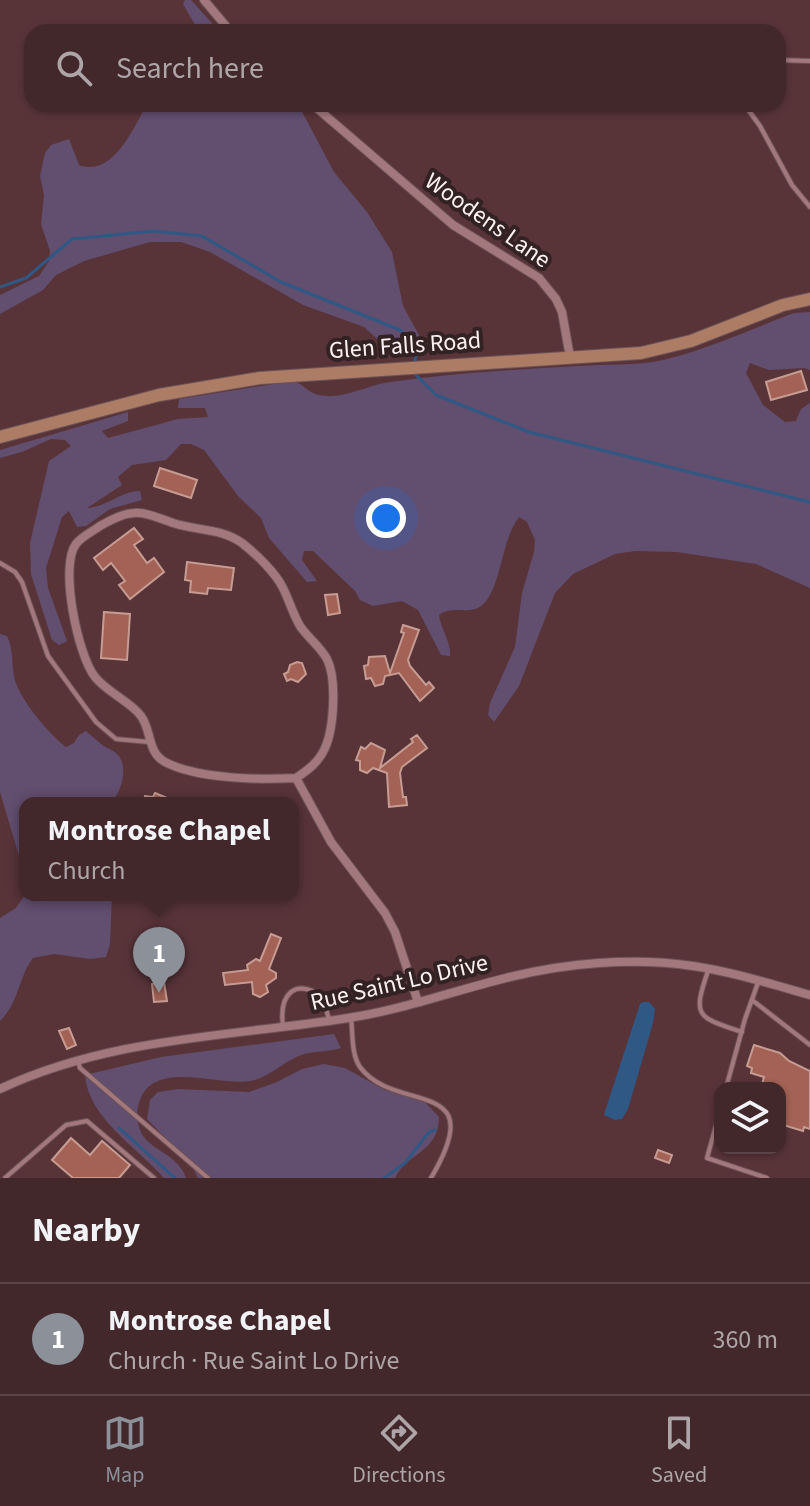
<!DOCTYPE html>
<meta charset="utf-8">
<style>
:root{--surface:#42272b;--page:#492f33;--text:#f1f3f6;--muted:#aea5a9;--line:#5a4447;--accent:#8c9099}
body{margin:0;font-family:"Source Sans 3",sans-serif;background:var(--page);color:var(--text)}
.controls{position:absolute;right:24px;bottom:24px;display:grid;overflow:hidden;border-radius:16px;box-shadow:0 2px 6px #0004}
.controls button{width:72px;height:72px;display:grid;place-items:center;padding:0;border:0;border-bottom:2px solid var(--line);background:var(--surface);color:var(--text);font:40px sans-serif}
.you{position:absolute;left:386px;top:518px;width:28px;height:28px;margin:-20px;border:6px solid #fff;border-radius:50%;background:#1a73e8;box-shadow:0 0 0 12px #1a73e833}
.badge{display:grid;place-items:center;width:52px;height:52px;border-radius:50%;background:var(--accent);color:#fff;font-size:26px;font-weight:700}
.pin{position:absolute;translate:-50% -66px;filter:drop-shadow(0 2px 4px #0008)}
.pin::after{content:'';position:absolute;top:42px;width:28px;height:24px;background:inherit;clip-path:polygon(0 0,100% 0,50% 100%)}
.popup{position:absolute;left:19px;top:797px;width:280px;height:104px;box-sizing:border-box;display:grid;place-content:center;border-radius:16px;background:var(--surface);filter:drop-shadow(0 2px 6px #0005);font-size:26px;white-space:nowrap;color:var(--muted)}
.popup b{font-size:30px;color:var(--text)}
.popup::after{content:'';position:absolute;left:50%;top:100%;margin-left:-16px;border:16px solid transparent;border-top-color:var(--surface)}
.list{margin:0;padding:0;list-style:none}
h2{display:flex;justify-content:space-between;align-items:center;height:104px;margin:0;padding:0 32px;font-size:34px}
h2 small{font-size:26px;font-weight:400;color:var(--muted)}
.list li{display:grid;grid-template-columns:52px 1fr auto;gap:24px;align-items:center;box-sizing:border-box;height:112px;padding:0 32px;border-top:2px solid var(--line)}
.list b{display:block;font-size:30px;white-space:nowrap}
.list p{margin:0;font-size:26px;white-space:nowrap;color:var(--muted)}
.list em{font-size:26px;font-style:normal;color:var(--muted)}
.icon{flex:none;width:44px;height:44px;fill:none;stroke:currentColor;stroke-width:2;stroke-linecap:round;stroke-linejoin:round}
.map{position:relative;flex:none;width:810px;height:1178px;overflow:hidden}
.search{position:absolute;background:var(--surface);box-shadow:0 2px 6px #0004;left:24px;right:24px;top:24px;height:88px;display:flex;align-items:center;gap:20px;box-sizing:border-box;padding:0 28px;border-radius:24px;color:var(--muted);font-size:30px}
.sheet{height:216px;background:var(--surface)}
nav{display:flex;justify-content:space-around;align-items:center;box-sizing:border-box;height:112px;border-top:2px solid var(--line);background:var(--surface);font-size:22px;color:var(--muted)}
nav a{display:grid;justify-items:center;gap:4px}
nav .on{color:var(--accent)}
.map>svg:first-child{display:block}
.green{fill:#624e6f}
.water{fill:#2f5885}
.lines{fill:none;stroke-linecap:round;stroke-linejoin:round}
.stream{stroke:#2f5885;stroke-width:3}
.building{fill:#a36255;stroke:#c69c93;stroke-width:2}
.lane-casing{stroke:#6e5357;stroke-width:6}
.street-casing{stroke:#6e5357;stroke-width:10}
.secondary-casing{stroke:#6e5357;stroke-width:14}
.lane{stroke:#a2787c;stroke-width:4}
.street{stroke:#a2787c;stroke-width:8}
.secondary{stroke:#ac7c65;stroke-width:12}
.labels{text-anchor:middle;stroke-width:8;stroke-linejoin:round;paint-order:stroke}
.street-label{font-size:24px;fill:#fcf2f3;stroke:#332223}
</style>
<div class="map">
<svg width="810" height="1178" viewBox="0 0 810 1178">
<rect width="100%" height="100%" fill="#583439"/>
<g class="green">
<path d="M185,0h6l29,32h-18l-8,-9 -11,-19z"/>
<path d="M147,104h151l36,68 33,40 25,40 11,54 17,31 -13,14 -11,5 -32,-29 -61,-22 -93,-53 -29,-10h-31l-66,19 -28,14 -13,15 -43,24v-19l39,-19 10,-15 1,-10 -9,-27 3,-29 -4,-19 5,-23 6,-8 18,-6 10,26c34,13 55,-38 68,-61z"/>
<path d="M810,312v58l-6,-2 -35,2 -19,-7 -4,10 17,32 22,17 11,-1 5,-12 9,-6v185l-54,-24 -79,-12 -42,-1 -20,3 -42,20 -18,19 -36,93 -25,36 -6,-7 2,-12 25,-56 7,-54 12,-41 1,-12 -8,-18 -8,-5c-18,22 -18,75 -38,89 -12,9 -29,-1 -42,9 2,15 12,26 11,41l-9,-1 -23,-45 -16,-9 -29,5 -13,-6 -5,-9 -42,-40h-9l-2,9 15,21 -10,1 -38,-44 -8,-20 -23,-22 -34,-46 -13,-6h-10l-15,16 -34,5 -14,12 4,8 -35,23c20,-1 34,-17 53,-17l2,9 -32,9 -24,17 -9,1 -8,-16 -7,6 -16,51 2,20 19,53 -8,4 -7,-5 -21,-66 -1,-31 19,-82 22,-15 -6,-6 -14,-1 -29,13 -22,6v-8l128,-38v9l-26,10 6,7 70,-19 30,-2 -3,-9h-27l1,-9 114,-18c11,3 15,12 26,14 22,5 45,-8 65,-12 64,-10 129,-13 194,-17 27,-2 58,0 85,-6 45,-11 88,-31 131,-47z"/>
<path d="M0,634l7,2c8,16 3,34 10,50 9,20 32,48 49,61l8,-4 5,-8 7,-4c5,4 10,9 15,13 5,4 13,6 17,11 11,12 3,38 -7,48h-86v82l-3,-19 -22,-74z"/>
<path d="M25,895h87l-2,49 -4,13 -16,2 -36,-5 -21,4c-15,20 -14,45 -33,63v-103l16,-10z"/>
<path d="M334,1034l7,14c-13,4 -24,3 -37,6 -17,5 -32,21 -49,26 -32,9 -99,-23 -115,20 -4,8 -3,21 0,30 7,20 38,23 46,48h-22c-27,-31 -76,-60 -79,-103l76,-18z"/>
<path d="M324,1064l21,4 40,22 40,12 14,15c0,36 -32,35 -44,61h-197l-7,-14 -44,-45 3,-19 8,-8 20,-3 71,3 28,-10 25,-13z"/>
</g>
<path class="water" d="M643,1002h6l6,7 -2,14 -25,86 -6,10 -7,1 -11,-5 2,-7 34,-104z"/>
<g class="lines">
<g class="stream">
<path d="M0,287l26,-9 46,-39 81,-8 49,5 79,46 119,48 17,19 -3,17"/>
<path d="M414,373l22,22 93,37 281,70"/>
<path d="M119,1128l56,50"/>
<path d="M384,1178l21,-15 24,-31 6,-2"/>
</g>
</g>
<g class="building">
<path d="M801,371l6,19 -36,10 -5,-18z"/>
<path d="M160,468l37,12 -6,18 -37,-12z"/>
<path d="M134,528l9,11 -9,6 13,18 7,-5 10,14 -34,27 -11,-14 6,-4 -14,-18 -8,7 -9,-12z"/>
<path d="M187,562l47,6 -3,22 -23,-2 -1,6 -17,-2 1,-11 -6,-1z"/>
<path d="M337,594l3,19 -12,2 -3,-20z"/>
<path d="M104,612l26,2 -3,46 -26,-2z"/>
<path d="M403,625l16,5 -11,30 2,6 16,19 3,-3 5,6 -14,13 -21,-28 -14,3 -2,8 -8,2 -4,-8 -5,1 -2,-13 4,-1 1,-8 16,-1 5,17 14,-40 -3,-1z"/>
<path d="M297,662l5,1 4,11 -8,8 -7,-3 -4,2 -3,-7 4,-2 2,-7z"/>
<path d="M417,735l10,13 -25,19 -2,6 3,24h3l1,8 -18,2 -2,-34 -14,-5 -6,5 -7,-3v-9l-4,-1 5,-13 4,2 6,-6 14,7 -5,18 33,-26 -2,-3z"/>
<path d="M155,793l24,10h-36l2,-7 8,1z"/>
<path d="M271,934l10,4 -12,31 7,4v5l-10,7 2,7 -8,5 -7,-3 -1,-12 -27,3 -2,-12 25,-3 -1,-5 9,-6 4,2z"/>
<path d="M164,982l3,19 -13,1 -2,-18z"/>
<path d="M69,1028l7,17 -9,4 -8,-18z"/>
<path d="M754,1045l26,8 9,8 21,10v58l-6,-2 -1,4 -23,-7v-36h-19l3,-11 -13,-4 1,-5 -5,-2z"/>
<path d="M71,1138l19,17 12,-14 28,24 -11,13h-46l-21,-18z"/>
<path d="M658,1150l14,5 -3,8 -14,-5z"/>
</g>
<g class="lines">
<g class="lane-casing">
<g id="lane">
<path d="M778,60l32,1"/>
<path d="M744,104l16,22 32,59 18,22"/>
<path d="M0,563l15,9 7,10 26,74 48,66 20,17 33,3"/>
<path d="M708,971c-16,46 -11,46 34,61"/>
<path d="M752,1000l58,45"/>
<path d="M351,1018c2,15 0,36 9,49 35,48 132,8 71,111"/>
<path d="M283,1026c-4,-31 11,-49 40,-29l6,23"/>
<path d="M78,1061l2,7 128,110"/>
<path d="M726,1088l19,-69 14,-39"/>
<path d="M720,1111l-13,47 60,20"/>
<path d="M5,1178l61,-53 21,-4 67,57"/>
</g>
</g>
<g class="street-casing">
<g id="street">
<path d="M204,0l27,32"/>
<path d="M312,104l141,121 86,53 17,21 6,13 8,45"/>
<path d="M296,778c12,-8 23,-16 29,-30 9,-20 12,-69 2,-89 -7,-13 -19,-21 -27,-33 -7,-12 -11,-26 -17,-38 -8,-16 -27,-34 -41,-45 -21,-15 -45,-12 -69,-20 -33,-12 -41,-16 -73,3 -8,6 -18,10 -24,18 -17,22 2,112 19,133 13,16 36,25 46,39 11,15 6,36 24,46 32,17 95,18 131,16l35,64 54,71 10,19 23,70"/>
<path d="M0,1089c111,-52 229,-52 348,-71 54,-8 105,-27 158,-40 58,-15 127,-21 187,-12 40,6 78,18 117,29"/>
</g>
</g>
<g class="secondary-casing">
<path id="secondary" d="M0,437l159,-42 101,-17 381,-25 50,-12 92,-36 27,-6"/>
</g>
<use href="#lane" class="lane"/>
<use href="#street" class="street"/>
<use href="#secondary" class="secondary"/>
</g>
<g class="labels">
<g class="street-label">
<text transform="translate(488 220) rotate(35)" y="8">Woodens Lane</text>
<text transform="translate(405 345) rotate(-4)" y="8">Glen Falls Road</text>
<text transform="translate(399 982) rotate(-13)" y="8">Rue Saint Lo Drive</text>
</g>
</g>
</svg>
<div class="controls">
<button><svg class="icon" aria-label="layers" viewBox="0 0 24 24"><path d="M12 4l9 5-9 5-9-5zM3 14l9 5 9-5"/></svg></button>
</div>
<div class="you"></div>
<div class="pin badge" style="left:159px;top:993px">1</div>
<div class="popup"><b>Montrose Chapel</b>Church</div>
<div class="search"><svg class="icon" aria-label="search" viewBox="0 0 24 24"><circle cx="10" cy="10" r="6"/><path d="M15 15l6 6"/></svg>Search here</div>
</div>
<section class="sheet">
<h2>Nearby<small></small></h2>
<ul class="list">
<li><span class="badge">1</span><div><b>Montrose Chapel</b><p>Church · Rue Saint Lo Drive</p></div><em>360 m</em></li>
</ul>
</section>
<nav>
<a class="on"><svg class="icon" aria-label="map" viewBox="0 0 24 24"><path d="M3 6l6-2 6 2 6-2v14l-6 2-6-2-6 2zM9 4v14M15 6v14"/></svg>Map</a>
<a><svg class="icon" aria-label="directions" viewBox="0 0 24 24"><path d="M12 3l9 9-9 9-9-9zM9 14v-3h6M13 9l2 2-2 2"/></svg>Directions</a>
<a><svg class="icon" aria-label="saved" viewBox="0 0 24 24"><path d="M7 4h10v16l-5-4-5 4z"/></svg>Saved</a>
</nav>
